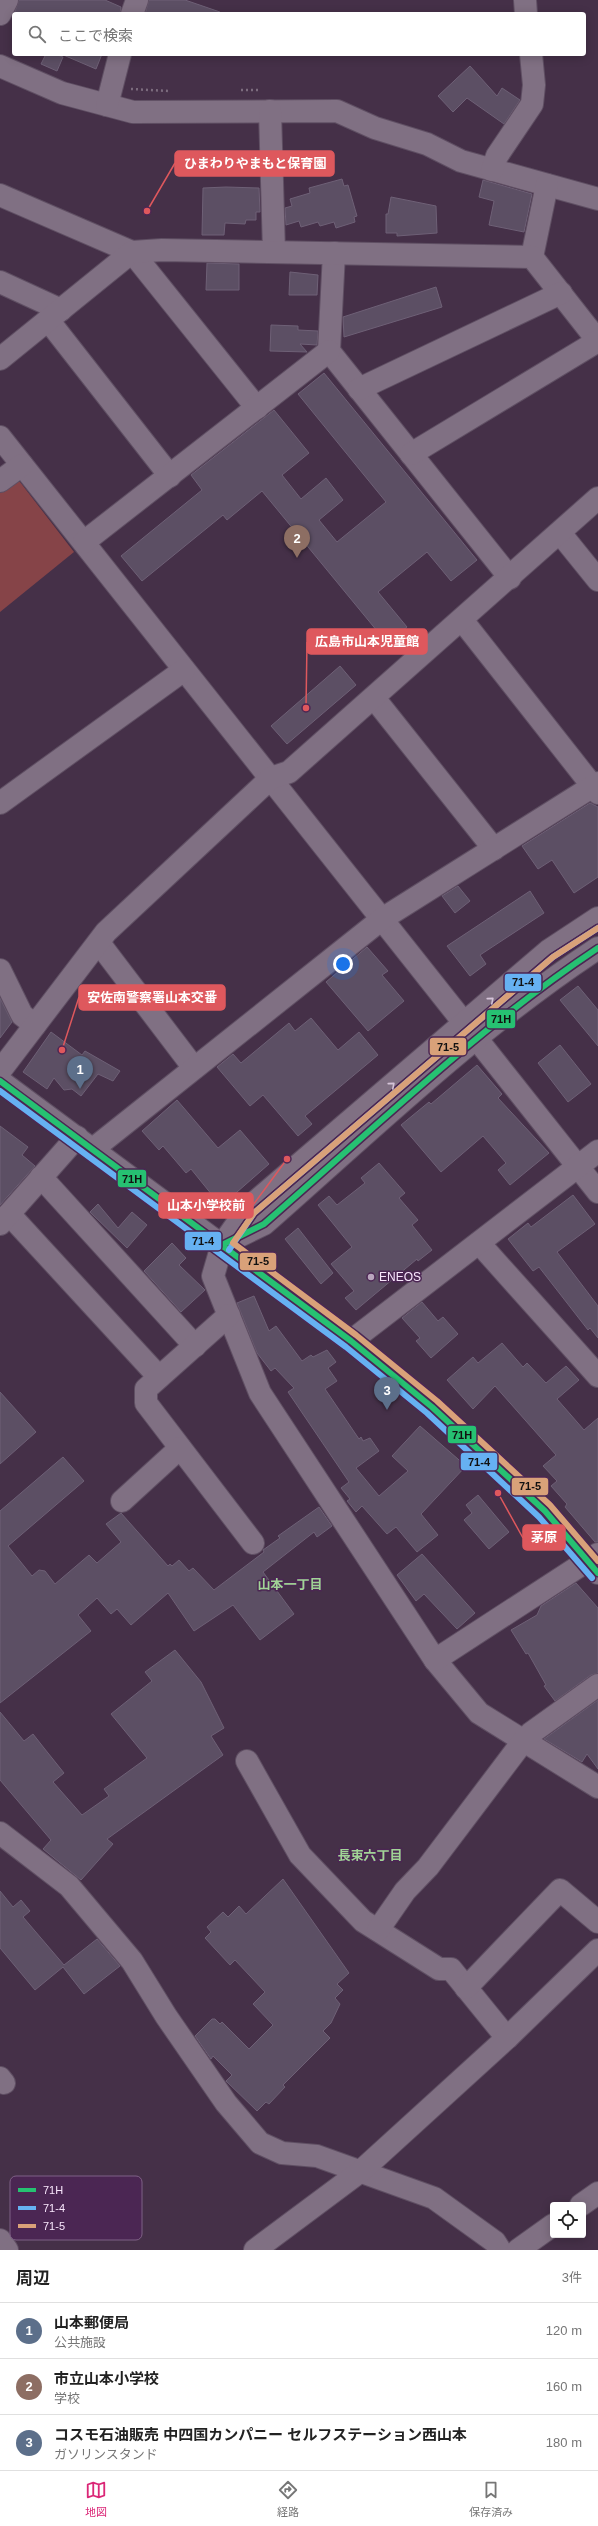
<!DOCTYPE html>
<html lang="ja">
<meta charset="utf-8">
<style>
:root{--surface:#fff;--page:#f2f2f2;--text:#222;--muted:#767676;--line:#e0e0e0;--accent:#db2777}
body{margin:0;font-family:Arial,"Noto Sans JP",sans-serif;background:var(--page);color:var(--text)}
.controls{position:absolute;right:12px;bottom:12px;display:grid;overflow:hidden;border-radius:4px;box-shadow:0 2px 10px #0003}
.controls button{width:36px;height:36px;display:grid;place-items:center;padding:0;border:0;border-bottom:1px solid var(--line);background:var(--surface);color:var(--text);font:20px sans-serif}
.you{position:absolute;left:343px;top:964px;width:14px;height:14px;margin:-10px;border:3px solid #fff;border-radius:50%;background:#1a73e8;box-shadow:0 0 0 6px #1a73e833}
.badge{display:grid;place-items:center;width:26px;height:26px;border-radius:50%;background:var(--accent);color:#fff;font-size:13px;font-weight:700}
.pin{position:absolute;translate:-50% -33px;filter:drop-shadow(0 1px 2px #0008)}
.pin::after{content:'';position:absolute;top:21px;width:14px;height:12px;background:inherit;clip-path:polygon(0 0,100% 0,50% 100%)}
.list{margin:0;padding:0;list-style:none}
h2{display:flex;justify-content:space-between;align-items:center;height:52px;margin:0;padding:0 16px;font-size:17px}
h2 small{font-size:13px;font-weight:400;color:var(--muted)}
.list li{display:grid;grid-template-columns:26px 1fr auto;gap:12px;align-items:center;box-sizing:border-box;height:56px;padding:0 16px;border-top:1px solid var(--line)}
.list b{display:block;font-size:15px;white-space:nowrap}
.list p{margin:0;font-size:13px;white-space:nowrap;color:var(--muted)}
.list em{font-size:13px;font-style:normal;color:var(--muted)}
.icon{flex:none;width:22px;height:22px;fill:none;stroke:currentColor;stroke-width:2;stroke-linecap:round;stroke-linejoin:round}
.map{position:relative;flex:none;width:598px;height:2250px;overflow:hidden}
.search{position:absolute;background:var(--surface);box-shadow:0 2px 10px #0003;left:12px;right:12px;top:12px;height:44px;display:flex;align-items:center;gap:10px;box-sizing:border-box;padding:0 14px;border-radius:4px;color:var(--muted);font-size:15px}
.sheet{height:220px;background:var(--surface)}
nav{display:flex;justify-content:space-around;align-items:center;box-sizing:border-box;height:56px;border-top:1px solid var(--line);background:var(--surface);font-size:11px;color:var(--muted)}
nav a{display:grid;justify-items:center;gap:2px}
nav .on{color:var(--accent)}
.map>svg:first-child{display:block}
.green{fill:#864448}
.building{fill:#5c4f64;stroke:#6e6076}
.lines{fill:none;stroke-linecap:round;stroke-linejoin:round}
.minor-casing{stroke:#5f4f63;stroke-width:24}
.path{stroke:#7c6c7e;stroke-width:2.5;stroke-dasharray:2 3;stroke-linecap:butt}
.minor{stroke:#807083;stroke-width:22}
.bus-1-casing{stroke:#4b2653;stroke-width:9}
.bus-2-casing{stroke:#4b2653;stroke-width:9}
.bus-3-casing{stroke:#4b2653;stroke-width:9}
.bus-1{stroke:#26c172;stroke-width:6}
.bus-2{stroke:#66b1f2;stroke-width:6}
.bus-3{stroke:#d9a179;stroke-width:6}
.oneway{stroke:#d4c3d8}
.poi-dot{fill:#b9a6bd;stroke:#4b2653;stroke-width:1.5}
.labels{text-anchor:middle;stroke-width:3;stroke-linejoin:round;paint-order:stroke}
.poi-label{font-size:12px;fill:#f8e6fc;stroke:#4b2653;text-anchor:start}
.neighbourhood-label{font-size:13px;font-weight:bold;fill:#a1d496;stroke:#4b2653}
.key{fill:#4b2653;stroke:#7f6086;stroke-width:1}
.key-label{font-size:11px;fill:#f8e6fc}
.leader{fill:none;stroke:#de585d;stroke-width:1.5}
.callout-dot{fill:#de585d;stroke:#4b2653;stroke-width:1.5}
.callout{fill:#de585d;stroke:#de585d;stroke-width:1.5}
.callout-label{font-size:13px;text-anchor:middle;font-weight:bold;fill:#fff}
.line-badge{stroke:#4b2653;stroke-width:1.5}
.pale-badge-label{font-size:11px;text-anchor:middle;font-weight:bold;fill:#111}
</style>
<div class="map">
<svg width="598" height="2250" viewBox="0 0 598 2250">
<rect width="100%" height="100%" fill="#453048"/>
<path class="green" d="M13,481l7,1 54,70 -74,60v-121z"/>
<g class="building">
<path d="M19,0h86l16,7 -1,7h-106z"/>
<path d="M149,0h36l35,12 -1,2h-74z"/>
<path d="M46,54h9l8,3 -6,14 -16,-7z"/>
<path d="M61,54h41l-6,15z"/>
<path d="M470,66l27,30 5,-8 18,12 -16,24 -37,-26 -14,14 -15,-16z"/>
<path d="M342,179l2,7 4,-1 9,31 -3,1 1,5 -19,6 -2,-6 -14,4 -2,-4 -17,5 -2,-6 -13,4 -1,-17 7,-2 -2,-7 20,-6 -1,-5z"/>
<path d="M483,180l49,14 -8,38 -35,-7 5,-24 -15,-4z"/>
<path d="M226,187l33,1 1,24h-4v8h-10l-1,4 -20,-1 -1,12h-22l1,-47z"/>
<path d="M391,197l45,9 1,27 -40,3v-3h-11v-19h2z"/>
<path d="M207,263l32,1v26h-33z"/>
<path d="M290,272l28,3 -1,20h-28z"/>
<path d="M436,287l6,20 -98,30 -1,-20z"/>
<path d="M271,325l27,1v4l20,1 -1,14 -17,-1 7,8 -37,-1z"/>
<path d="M324,373l153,187 -26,21 -24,-29 -49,40 29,35 -20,16 -125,-152 -35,29 -4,-5 -81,66 -21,-25 81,-66 -11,-15 83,-65 35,43 -27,22 19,24 25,-21 17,22 -24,20 18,22 49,-40 -88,-108z"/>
<path d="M340,666l16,19 -69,59 -16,-18z"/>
<path d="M590,803l8,4v70l-24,16 -22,-33 -14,9 -16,-23z"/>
<path d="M458,886l12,15 -15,12 -13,-17z"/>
<path d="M530,891l14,22 -64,42 6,9 -16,12 -23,-30z"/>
<path d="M367,947l21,24 -6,4 22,26 -36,30 -42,-49z"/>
<path d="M578,986l20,24v36l-38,-46z"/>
<path d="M0,998l12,24 -12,16z"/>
<path d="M311,1018l27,32 21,-18 19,23 -73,61 7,8 -14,12 -35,-41 -13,11 -33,-39 16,-13 8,9 48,-40 6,8z"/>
<path d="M51,1032l31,23 3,-4 35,20 -7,10 -15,-7 -17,22 -9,-7 -8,1 -10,-12 -7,11 -24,-17z"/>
<path d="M560,1045l31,39 -23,18 -30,-39z"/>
<path d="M477,1065l25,29 -4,4 51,55 -39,32 -12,-15 8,-7 -23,-27 -42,36 -40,-47 28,-23 2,2z"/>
<path d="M177,1100l41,48 22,-18 29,34 -48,42 -30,-37 -5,4 -23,-27 -4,4 -17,-19z"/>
<path d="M0,1126l28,21 -6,8 13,11 -35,39z"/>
<path d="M379,1163l26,30 -6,5 19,22 -6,5 20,25 -14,11 -1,-2 -61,51 -11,-12 9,-7 -23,-27 21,-17 -34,-42 11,-9 8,9 28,-22 -4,-5z"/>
<path d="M573,1195l22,29 -38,28 41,54v32l-8,-10 -2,2 -49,-63 -6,4 -25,-32 20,-16 3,4z"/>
<path d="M98,1204l20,24 14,-16 15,13 -20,23 -37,-36z"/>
<path d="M298,1228l35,45 -12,11 -36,-45z"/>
<path d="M172,1243l14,15 -7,7 26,25 -24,22 -37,-41z"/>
<path d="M254,1296l15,35 7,-5 26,35 9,-6 2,2 14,-7 9,12 -8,6 9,13 -12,8 34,50 2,-2 2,4 7,-3 9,13 -23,17 23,28 29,-25 -16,-15 28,-30 46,40 -45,48 17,21 -21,17 -21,-25 -9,7 -25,-28 -6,6 -9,-11 3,-2 -9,-11 8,-6 -61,-90 6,-4 -19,-20 -4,3 -14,-18 -20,-50z"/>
<path d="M422,1302l16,19 5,-4 15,17 -27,24 -15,-17 4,-3 -18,-20z"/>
<path d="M502,1343l21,24 4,-4 19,20 20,-17 13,14 -22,19 27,31 14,-12v124h-3l-30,-35 2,-3 -16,-18 6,-5 -14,-15 13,-11 -61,-69 -22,23 -26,-29 26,-23 5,6z"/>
<path d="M0,1392l36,40 -36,32z"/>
<path d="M63,1457l21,24 -76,65 24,30 7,-6 6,1 10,13 34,-29 8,8 24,-21 -15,-18 15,-11 47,53 2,-2 2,2 7,-6 10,11 4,-3 21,22 50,-38 -1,-2 17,-12 -2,-2 41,-29 13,19 -15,11 -3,-5 -51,40 31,42 -34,26 -27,-35 -39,26 -26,-38 -37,32 -14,-16 -6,5 -14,-16 -19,17 13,16 -91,72v-192z"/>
<path d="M478,1495l31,37 -20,17 -25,-29 8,-7 -6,-8z"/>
<path d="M422,1554l53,59 -18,16 -33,-35 -8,7 -19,-26z"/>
<path d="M576,1583l22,25v65l-7,2 -36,26 -11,-15 2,-1 -18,-32 -2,1 -15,-24 26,-15 4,-9z"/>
<path d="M175,1650l26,32 23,46 -13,8 12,19 -116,84 6,5 -32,36 -38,-31 8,-9 -51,-60v-68l24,29 9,-7 11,14 20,25 -11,9 29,33 27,-19 -5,-7 43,-31 -36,-44 41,-33 -7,-9z"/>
<path d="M598,1700v69l-11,-15 -5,8 -38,-23z"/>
<path d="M283,1879l66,94 -12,11 6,6 -8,8 5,6 -9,19 -8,8 7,7 -47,47 2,2 -16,17 -3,-2 -9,9 -31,-30 6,-6 -19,-19 -2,3 -16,-23 17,-17h3l5,5 2,-2 27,27 24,-24 -20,-21 12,-12 -30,-32 -5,5 -25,-27 6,-6 -4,-5 16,-15 5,5 11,-11 7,8z"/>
<path d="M0,1891l13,16 8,-7 9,11 -7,6 41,48 33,-26 23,27 -36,28 -21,-27 -28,23 -35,-42z"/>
</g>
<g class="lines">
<g class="minor-casing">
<g id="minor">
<path d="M525,0l1,14"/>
<path d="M0,14l7,-14"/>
<path d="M132,14l5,-14"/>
<path d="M0,66l62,27 71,19 204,-1 38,17 52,16 34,17 137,38"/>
<path d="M107,105l13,-51"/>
<path d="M270,111l4,141"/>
<path d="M492,170l5,-14 35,-52 2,-19 -3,-31"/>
<path d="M0,195l132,57 125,156"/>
<path d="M334,253l-5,98 181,227"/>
<path d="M532,257l15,-72"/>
<path d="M0,282l61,28"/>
<path d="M48,320l122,156"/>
<path d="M0,359l132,-107 30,-2 370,7 66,84"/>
<path d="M359,389l202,-96"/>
<path d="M0,437l598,755"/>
<path d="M411,454l187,-113"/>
<path d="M0,481l22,-16"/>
<path d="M560,533l38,47"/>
<path d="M84,542l245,-191"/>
<path d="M462,620l136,173"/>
<path d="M374,698l120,151"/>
<path d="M0,803l184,-133"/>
<path d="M598,918l-50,33 -300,257 -26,37 -9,31 47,117 175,267 44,53 119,74"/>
<path d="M99,943l95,125"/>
<path d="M0,970l22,45 13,10"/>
<path d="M0,1071l106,-139 165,-154 18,-6 309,-274"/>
<path d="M0,1081l351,260 81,66 113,104 53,62"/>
<path d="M93,1149l289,-230 216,-136"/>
<path d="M41,1177l154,169"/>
<path d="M9,1214l150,163"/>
<path d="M0,1224l77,-87"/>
<path d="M225,1243l39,-19c107,-94 215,-198 334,-276"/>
<path d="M479,1243l119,133"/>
<path d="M229,1315l-83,74v14l107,140"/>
<path d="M351,1341l247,-190"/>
<path d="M122,1501l58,-53"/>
<path d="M435,1660l163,-106"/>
<path d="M247,1761l53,94 63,66 76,48h12l56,69"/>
<path d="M0,1833l69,53 63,75 34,55 60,87 34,40 22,10 35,3 117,42 61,44 5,8"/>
<path d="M378,1930l27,-39 23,-24 96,-127 7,-7 67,-48"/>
<path d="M466,1988l94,-98 38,32"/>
<path d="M0,2078l4,5"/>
<path d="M581,2205l17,-12"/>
<path d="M0,2240l7,10"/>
<path d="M255,2250l106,-79 146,-133 91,-88"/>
<path d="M518,2250l35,-25"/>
</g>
</g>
<g class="path">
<path d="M131,89l38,2"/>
<path d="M241,90h17"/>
</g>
<use href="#minor" class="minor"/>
<g class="bus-1-casing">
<g id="bus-1">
<path d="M0,1081l351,260 81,66 113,104 53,62"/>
<path d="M222,1245l42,-21c107,-93 216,-198 334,-276"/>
</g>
</g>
<g class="bus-2-casing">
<g id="bus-2">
<path d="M0,1091l346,256 81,66 112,104 53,61"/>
<path d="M229,1250l25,-37 299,-256 45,-29"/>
</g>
</g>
<g class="bus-3-casing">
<path id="bus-3" d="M598,928l-45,29 -299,256 -21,30 123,92 81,66 113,104 48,56"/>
</g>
<use href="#bus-1" class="bus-1"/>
<use href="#bus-2" class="bus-2"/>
<use href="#bus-3" class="bus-3"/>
</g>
<defs><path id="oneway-chevron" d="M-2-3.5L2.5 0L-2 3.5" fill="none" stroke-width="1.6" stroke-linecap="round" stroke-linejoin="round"/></defs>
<g class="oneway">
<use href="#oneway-chevron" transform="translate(491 1000) rotate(-41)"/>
<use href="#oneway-chevron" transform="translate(392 1085) rotate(-41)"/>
</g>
<circle class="poi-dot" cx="371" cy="1277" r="4"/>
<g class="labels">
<g class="poi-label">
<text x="379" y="1281">ENEOS</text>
</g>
<g class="neighbourhood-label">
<text x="290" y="1589">山本一丁目</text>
<text x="370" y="1860">長束六丁目</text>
</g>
</g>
<rect x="10" y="2176" width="132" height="64" rx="6" class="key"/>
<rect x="18" y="2188" width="18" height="4" fill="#26c172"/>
<rect x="18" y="2206" width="18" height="4" fill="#66b1f2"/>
<rect x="18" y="2224" width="18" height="4" fill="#d9a179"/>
<g class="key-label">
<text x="43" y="2194">71H</text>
<text x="43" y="2212">71-4</text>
<text x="43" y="2230">71-5</text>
</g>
<path class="leader" d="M147 211L175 163M306 708L307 642M62 1050L79 997M287 1159L253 1205M498 1493L523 1538"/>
<g class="callout-dot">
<circle cx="147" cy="211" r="4"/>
<circle cx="306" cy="708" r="4"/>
<circle cx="62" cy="1050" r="4"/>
<circle cx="287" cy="1159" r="4"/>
<circle cx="498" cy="1493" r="4"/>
</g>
<g class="callout">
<rect x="175" y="151" width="159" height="25" rx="4"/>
<rect x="307" y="629" width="120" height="25" rx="4"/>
<rect x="79" y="985" width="146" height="25" rx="4"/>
<rect x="159" y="1193" width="94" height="25" rx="4"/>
<rect x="523" y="1525" width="42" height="25" rx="4"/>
</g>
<g class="callout-label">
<text x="255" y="168">ひまわりやまもと保育園</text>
<text x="367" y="646">広島市山本児童館</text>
<text x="152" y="1002">安佐南警察署山本交番</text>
<text x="206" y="1210">山本小学校前</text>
<text x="544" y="1542">茅原</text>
</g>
<g class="line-badge">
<rect x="504" y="973" width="38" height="19" rx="4" fill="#66b1f2"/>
<rect x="486" y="1009" width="30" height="20" rx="4" fill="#26c172"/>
<rect x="429" y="1037" width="38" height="19" rx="4" fill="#d9a179"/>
<rect x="117" y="1169" width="30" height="19" rx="4" fill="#26c172"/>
<rect x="184" y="1231" width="38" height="20" rx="4" fill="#66b1f2"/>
<rect x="239" y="1252" width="38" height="19" rx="4" fill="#d9a179"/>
<rect x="447" y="1425" width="30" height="19" rx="4" fill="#26c172"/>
<rect x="460" y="1452" width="38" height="19" rx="4" fill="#66b1f2"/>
<rect x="511" y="1477" width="38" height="19" rx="4" fill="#d9a179"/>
</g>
<g class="pale-badge-label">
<text x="523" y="986">71-4</text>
<text x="501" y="1023">71H</text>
<text x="448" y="1051">71-5</text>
<text x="132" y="1183">71H</text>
<text x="203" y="1245">71-4</text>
<text x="258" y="1265">71-5</text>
<text x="462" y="1439">71H</text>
<text x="479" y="1466">71-4</text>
<text x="530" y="1490">71-5</text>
</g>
</svg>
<div class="controls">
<button><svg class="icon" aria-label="locate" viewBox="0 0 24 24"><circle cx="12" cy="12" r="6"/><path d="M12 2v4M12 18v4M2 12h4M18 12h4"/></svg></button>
</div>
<div class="you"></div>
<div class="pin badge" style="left:80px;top:1089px;background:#5c6f8a">1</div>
<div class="pin badge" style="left:297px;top:558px;background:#8d6e63">2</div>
<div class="pin badge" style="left:387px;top:1410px;background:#5c6f8a">3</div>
<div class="search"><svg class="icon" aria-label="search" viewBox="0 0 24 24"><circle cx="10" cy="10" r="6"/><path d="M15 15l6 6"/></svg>ここで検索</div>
</div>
<section class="sheet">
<h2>周辺<small>3件</small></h2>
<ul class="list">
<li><span class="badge" style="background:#5c6f8a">1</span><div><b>山本郵便局</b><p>公共施設</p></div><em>120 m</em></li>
<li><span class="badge" style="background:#8d6e63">2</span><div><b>市立山本小学校</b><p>学校</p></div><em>160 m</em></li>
<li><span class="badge" style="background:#5c6f8a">3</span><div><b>コスモ石油販売 中四国カンパニー セルフステーション西山本</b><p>ガソリンスタンド</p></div><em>180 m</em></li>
</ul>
</section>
<nav>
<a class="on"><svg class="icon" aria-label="map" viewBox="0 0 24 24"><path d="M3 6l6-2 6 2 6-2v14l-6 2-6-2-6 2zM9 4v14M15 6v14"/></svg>地図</a>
<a><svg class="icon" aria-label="directions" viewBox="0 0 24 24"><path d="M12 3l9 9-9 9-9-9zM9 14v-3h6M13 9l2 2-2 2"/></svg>経路</a>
<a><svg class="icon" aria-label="saved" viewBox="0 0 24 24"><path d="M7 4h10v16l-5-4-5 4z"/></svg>保存済み</a>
</nav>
